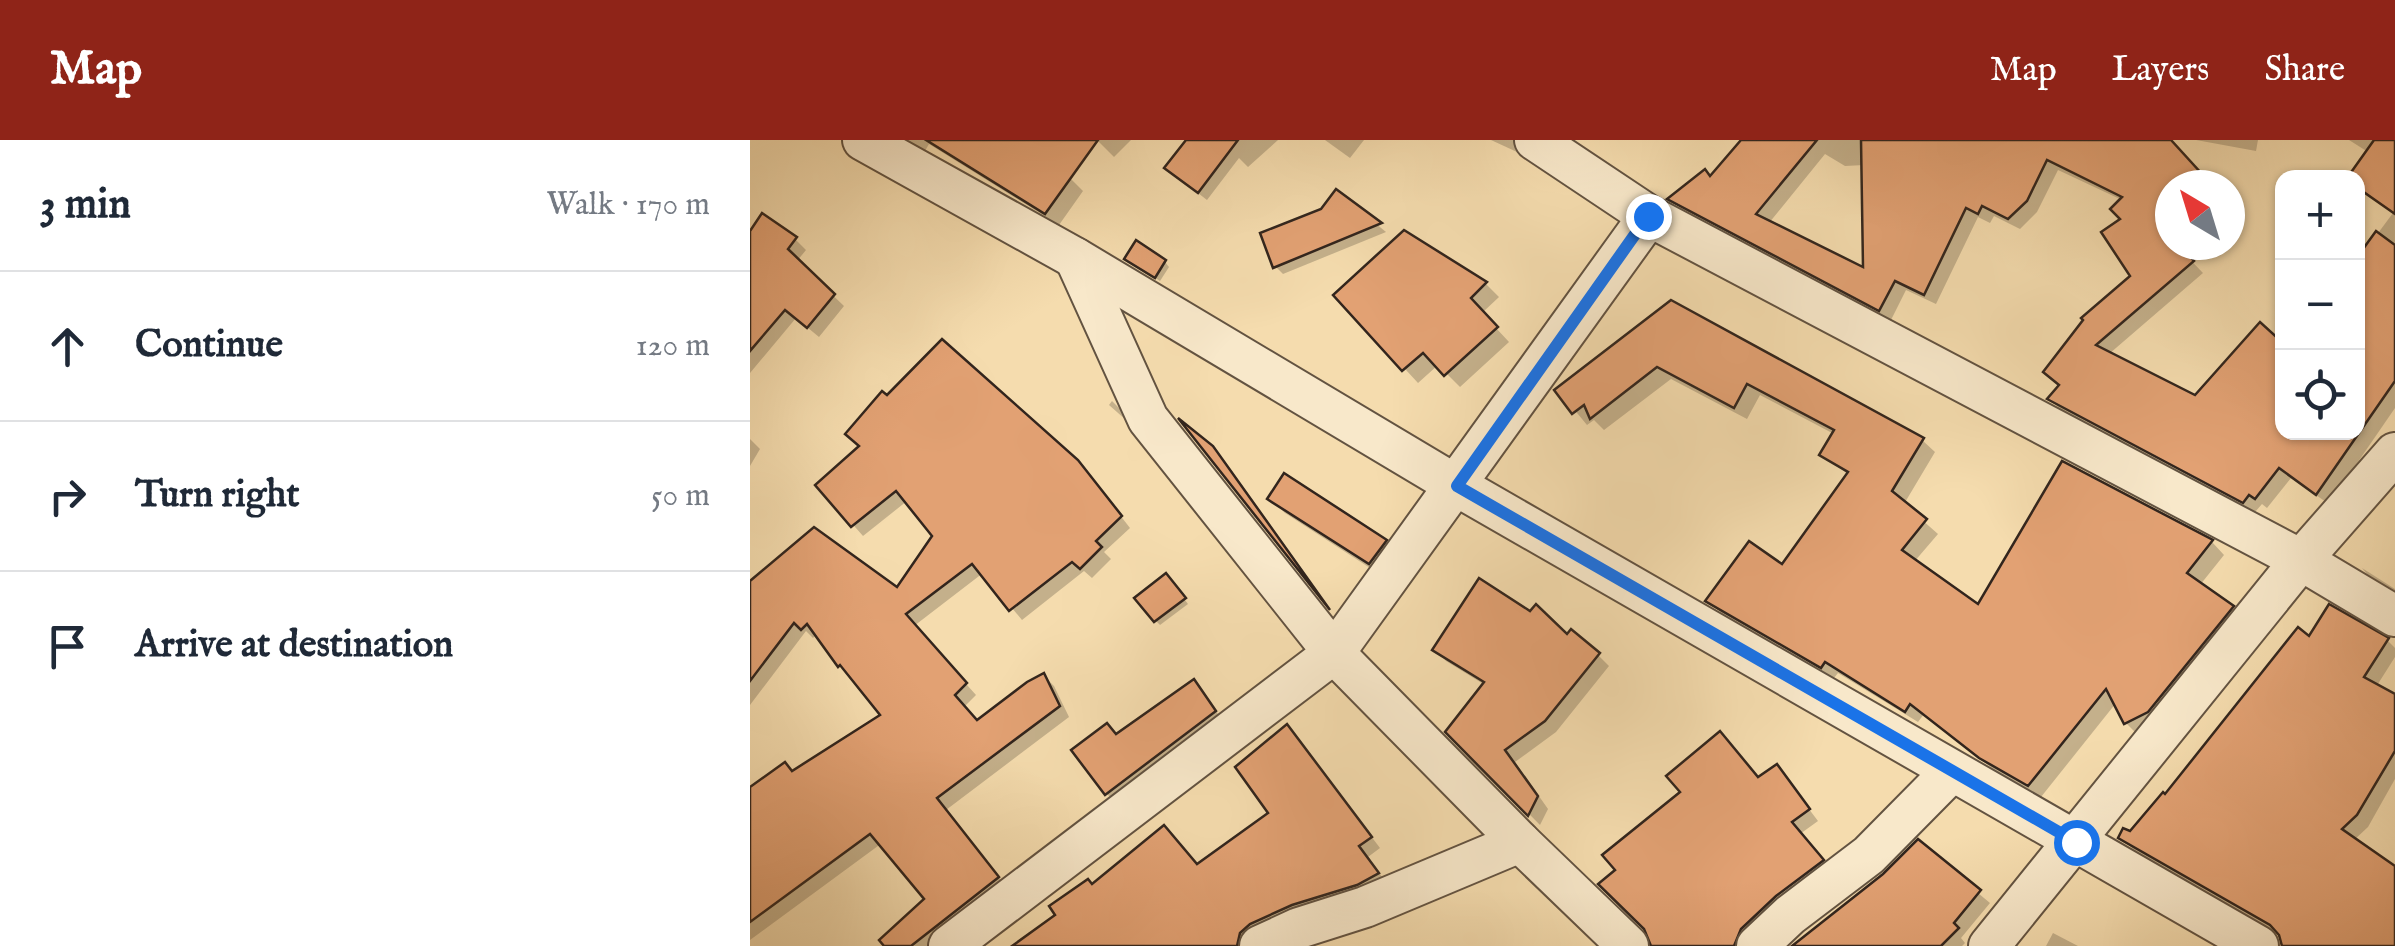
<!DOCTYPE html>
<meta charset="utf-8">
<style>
:root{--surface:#fff;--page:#f6f6f7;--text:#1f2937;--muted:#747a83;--line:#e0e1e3;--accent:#8f2418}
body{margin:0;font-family:"IM FELL English",serif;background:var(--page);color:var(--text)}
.controls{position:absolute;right:30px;top:30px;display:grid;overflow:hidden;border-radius:20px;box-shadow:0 2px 8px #0004}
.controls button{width:90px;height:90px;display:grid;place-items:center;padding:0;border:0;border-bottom:2px solid var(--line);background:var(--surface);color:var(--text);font:50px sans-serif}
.compass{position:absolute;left:1405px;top:30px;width:90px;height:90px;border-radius:50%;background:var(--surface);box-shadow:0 2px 8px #0004;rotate:322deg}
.stop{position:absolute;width:30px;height:30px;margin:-22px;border:8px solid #1a73e8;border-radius:50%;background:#fff}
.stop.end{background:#1a73e8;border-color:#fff;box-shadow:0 2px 10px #0008}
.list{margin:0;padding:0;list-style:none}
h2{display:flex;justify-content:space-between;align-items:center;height:130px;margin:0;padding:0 40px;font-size:42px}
h2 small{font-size:32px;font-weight:400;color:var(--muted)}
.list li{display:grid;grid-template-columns:65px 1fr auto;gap:30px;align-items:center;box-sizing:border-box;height:150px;padding:0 40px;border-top:2px solid var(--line)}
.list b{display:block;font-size:38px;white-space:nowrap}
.list em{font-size:32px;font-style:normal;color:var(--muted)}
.icon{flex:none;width:55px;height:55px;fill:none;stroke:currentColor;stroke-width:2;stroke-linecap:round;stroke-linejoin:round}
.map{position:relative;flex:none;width:1645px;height:806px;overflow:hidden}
header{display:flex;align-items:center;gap:60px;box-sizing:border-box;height:140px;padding:0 50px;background:var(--accent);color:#fff}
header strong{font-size:48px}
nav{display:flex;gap:55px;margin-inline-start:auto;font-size:35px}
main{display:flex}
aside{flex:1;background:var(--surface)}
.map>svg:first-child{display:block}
.shadow{fill:#0003;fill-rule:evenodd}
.building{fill:#e2a173;stroke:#32251d;stroke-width:2.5}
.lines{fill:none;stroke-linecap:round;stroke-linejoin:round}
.minor-casing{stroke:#635341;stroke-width:44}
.minor{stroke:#f8e8ca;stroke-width:40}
.route{stroke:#1a73e8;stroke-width:12}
</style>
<header>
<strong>Map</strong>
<nav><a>Map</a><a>Layers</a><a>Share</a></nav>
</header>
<main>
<aside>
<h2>3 min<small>Walk · 170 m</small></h2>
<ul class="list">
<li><svg class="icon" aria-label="ahead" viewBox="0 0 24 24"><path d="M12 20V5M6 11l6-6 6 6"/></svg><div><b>Continue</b></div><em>120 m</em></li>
<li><svg class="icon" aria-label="right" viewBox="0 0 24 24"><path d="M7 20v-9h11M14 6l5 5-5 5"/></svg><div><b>Turn right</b></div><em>50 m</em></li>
<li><svg class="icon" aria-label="arrive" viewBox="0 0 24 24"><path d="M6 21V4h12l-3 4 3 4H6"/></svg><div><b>Arrive at destination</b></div></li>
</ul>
</aside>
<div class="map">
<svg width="1645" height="806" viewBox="0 0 1645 806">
<rect width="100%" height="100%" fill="#f5dcae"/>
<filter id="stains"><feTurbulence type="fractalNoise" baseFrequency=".002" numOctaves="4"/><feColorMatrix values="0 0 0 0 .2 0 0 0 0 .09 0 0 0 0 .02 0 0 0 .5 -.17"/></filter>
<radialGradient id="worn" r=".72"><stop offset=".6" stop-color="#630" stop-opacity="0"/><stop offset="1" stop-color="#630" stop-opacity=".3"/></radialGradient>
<g class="shadow">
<path d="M152,0h109l60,39 12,12 -24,34 -130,-81 -4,7z"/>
<path d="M347,0h34l-17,17z"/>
<path d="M439,0h89l-30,27 -9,-9 -32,42 -31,-24z"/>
<path d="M575,0h39l-14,18z"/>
<path d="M741,0h31l-5,12z"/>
<path d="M995,0h423l42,45h-40v60h6l27,28 -94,81 87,44 64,-72 22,19v87h76v-172l35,-47 -35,-25v-10l10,-26 -19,-12h46v268l-66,96 -38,-26 -24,30 -5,-4 -7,8 -194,-102 -11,-11 83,-123 -11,-76 -64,-30 -21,42 -17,17 -26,-13 -4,7 -12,-6 -42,87 -30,-14 -15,30 -209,-110 -11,-11 40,-20zM1075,14l20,12 19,-1 2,106 -97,-48z"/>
<path d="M1446,0h62l-2,11z"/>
<path d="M587,52l49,40 -103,42 -8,-8z"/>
<path d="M654,93l82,51 13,13 -17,16 27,29 -49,45 -22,-22 -20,18 -81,-88z"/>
<path d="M0,95l45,4 11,11 -9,11 47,45 -25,31 -23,-19 -46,55z"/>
<path d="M377,119l38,3 4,5 -9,14z"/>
<path d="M921,163l251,137 13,12 -31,52 34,30 -24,28 65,45 84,-143 149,78 12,13 -24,30 44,35 -105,116 -13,-13 -10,-20 -75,94 -47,-27 -70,-56 -6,8 -80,-49 -4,5 -113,-65 -12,-12 74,-34 66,-92 -27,-20 12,-21 -74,-39 -13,24 -76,-40 -67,51 -10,-10 -7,5 -29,-35z"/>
<path d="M362,261l10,10 4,9 -17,-15z"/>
<path d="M443,293l31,27 85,119z"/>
<path d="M0,299l10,10 -10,17z"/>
<path d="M338,334l42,54 -26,24 7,7 -19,19 -8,-7 -62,49 -39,-47 -69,53 62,69 -12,12 14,16 66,-47 10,10 15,31 -123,93 62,79 -69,57h-52l41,-47 -46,-56 -132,97v-150l43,-17 91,-58 -44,-49 -23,-32 -4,4 -7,-7 -56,74v-126l148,12 37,-55 -28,-35 -44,35 -45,-51z"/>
<path d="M520,359l115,42 14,15 -15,21 -99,-64z"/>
<path d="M1612,428l33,21v2l-28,-17z"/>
<path d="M420,441l18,23 -28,21 -4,-4z"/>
<path d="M780,474l68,41 11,11 -53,66 -41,30 33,47 -8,16 -92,-94 37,-46 -39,-24 -11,-12z"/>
<path d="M1560,499l77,1 8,8v9l-19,30 19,9v83l-27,48 -15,14 42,28v77h-111l-3,-11 -148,-86 -12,-11 10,-4 35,-37z"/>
<path d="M452,550l20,30 -108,81 -8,-8 11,-57z"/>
<path d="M547,598l83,110 -12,9 19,27 -138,62h-233l77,-59 105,-20 74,-53z"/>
<path d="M1027,627l41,54 -18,13 32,37 -85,75h-94l106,-167z"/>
<path d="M1168,703l72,60 -29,35 4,5 -3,3h-167l90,-70z"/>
<path d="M1303,793l25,13h-32z"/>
</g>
<g class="building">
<path d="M176,0h172l-53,74z"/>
<path d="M436,0h52l-40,53 -34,-25z"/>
<path d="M991,0h76l-61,74 107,53 -2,-127h310l41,45h-42v60h9l15,16 -98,84 99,50 65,-73 22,20v90h76v-176l18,-25 19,14v136l-79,114 -37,-27 -24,31 -6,-4 -6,8 -196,-104 12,-14 -16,-13 40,-52 -2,-2 49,-42 -29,-44 19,-13 -10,-10 12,-12 -75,-37 -20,41 -19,18 -26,-13 -4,8 -12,-6 -42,87 -29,-14 -16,30 -212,-112 38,-30 5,7z"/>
<path d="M1624,0h21v74l-37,-26v-10h-11z"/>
<path d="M586,49l46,34 -109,45 -13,-35 61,-24z"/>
<path d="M12,73l35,24 -9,12 47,45 -28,34 -22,-18 -35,41v-120z"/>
<path d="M654,90l83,52 -16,16 27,29 -54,49 -21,-23 -21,18 -69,-76z"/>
<path d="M386,100l30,20 -11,18 -31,-19z"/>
<path d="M921,160l253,138 -32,53 35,28 -25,31 76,54 84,-143 151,79 -26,33 47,33 -86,106 -24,12 -18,-35 -78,97 -49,-28 -69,-54 -5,8 -80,-50 -4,6 -116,-67 44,-60 33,23 66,-92 -29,-17 15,-25 -87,-46 -13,24 -77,-41 -67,52 -6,-14 -12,9 -18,-24z"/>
<path d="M192,199l136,121 44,56 -26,25 6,6 -22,22 -8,-7 -63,49 -37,-47 -66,50 61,69 -12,12 22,25 50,-38 17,-9 16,33 -123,92 62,79 -88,69h-27l-5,-6 45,-41 -54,-65 -120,88v-135l35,-25 7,9 88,-56 -40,-50 -2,2 -31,-43 -6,6 -7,-7 -44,58v-100l64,-54 83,60 35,-51 -36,-45 -45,36 -36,-42 44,-39 -14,-12 37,-43 5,4z"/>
<path d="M428,278l35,28 117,164z"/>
<path d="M534,333l103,67 -18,24 -102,-65z"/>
<path d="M416,433l20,25 -32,24 -20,-24z"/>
<path d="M729,438l51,33 6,-7 31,30 4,-5 29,24 -55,68 -40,29 33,46 -10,20 -83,-84 39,-50 -52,-32z"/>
<path d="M1579,464l60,34 -25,39 31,17v57l-38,64 -15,14 53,37v80h-113l-3,-11 -9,-10 -152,-87 5,-10 7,3 33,-39 2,2 133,-167 11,9z"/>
<path d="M444,539l22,32 -111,84 -34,-45 36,-27 9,11z"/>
<path d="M537,584l85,113 -13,9 20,27 -22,12 -65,20 -42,19 -10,9 -3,13h-225l43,-31 -6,-9 39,-27 4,5 72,-59 33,39 71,-51 -33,-46z"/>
<path d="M970,591l38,46 19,-13 33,45 -18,13 32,38 -48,36 -35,33 -7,17h-83l-7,-17 -46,-45 17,-14 -13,-15 78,-63 -14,-16z"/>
<path d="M1168,699l63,51 -27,33 5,5 -18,18h-149l91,-72z"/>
</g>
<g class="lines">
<g class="minor-casing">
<g id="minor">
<path d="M113,0l212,118 382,228 801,460"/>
<path d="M785,0l114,76 652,344 94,56"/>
<path d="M325,118l73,161 186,234 186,189 108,104"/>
<path d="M199,806l385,-293 315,-437"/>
<path d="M510,806l39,-18 66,-21 155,-65"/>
<path d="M1007,806l33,-31 79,-60 82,-83"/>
<path d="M1239,806l312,-386 94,-107"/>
</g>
</g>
<use href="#minor" class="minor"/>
</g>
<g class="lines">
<path class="route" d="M898,76l-191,270 619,356"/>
</g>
<rect width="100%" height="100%" filter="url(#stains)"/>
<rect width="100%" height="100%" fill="url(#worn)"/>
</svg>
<div class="controls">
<button>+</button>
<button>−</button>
<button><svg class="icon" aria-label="locate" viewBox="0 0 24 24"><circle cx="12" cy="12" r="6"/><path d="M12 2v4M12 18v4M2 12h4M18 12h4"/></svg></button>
</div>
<svg class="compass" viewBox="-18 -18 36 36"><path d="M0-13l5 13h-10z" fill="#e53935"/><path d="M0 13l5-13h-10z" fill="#747a83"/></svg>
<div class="stop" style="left:1326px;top:702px"></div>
<div class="stop end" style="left:898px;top:76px"></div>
</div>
</main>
